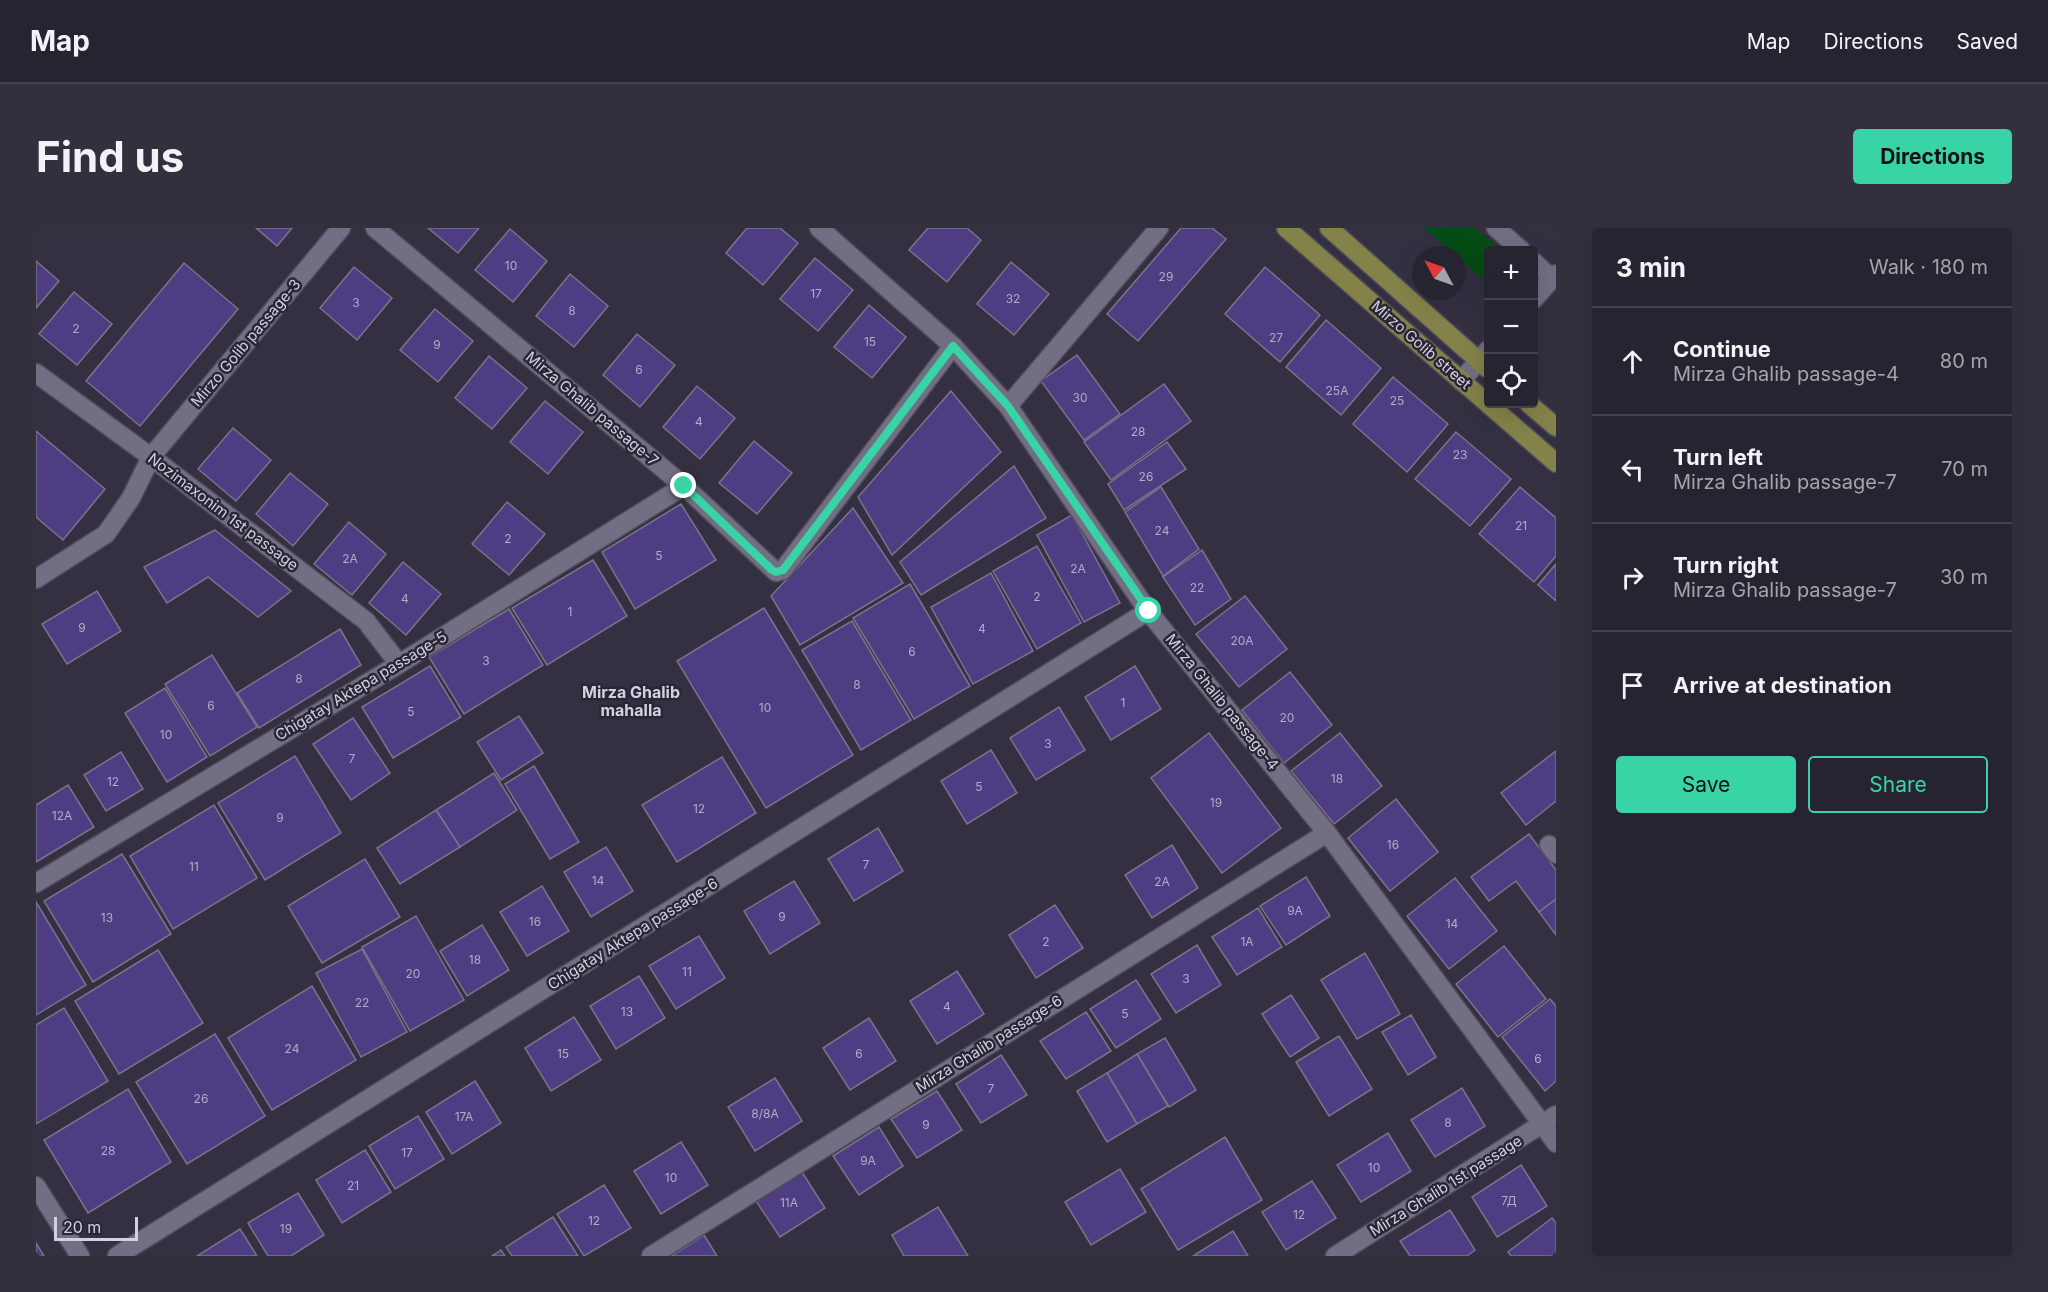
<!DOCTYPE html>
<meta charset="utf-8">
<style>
:root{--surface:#272432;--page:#33303e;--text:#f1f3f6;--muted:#a4a4ac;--line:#43414d;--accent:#38d4a6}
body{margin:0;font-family:Inter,sans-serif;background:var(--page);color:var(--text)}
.controls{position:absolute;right:18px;top:18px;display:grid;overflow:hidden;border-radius:6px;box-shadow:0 6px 24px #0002}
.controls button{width:54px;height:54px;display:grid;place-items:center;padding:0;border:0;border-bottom:2px solid var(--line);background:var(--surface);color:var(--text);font:30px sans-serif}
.compass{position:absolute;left:1376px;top:18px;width:54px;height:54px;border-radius:50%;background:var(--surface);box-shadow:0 6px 24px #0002;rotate:311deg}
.scale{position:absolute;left:18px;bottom:15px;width:84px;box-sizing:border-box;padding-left:6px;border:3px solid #d3d1dd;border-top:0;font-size:16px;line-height:21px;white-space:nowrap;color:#d3d1dd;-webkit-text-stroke:4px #2a2638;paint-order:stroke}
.stop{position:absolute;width:18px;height:18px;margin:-14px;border:4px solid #38d4a6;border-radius:50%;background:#fff}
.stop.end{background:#38d4a6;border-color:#fff;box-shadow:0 2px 6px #0008}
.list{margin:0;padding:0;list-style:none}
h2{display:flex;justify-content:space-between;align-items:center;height:78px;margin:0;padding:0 24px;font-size:26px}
h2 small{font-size:20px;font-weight:400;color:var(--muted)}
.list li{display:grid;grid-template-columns:39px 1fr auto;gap:18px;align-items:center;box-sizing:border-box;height:108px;padding:0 24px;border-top:2px solid var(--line)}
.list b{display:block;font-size:22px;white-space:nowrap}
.list p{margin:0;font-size:20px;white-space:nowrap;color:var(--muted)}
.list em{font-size:20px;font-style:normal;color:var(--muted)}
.actions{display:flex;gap:12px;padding:18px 24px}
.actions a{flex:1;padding:14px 0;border:2px solid var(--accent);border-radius:6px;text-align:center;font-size:21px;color:var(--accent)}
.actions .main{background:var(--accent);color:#111}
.icon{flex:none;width:33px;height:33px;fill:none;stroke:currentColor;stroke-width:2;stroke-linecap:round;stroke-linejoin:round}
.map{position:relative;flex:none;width:1520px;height:1028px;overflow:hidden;border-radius:6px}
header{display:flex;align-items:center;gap:36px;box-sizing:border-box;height:84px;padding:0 30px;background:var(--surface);border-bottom:2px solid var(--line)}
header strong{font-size:28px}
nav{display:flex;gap:33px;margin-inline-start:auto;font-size:21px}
.intro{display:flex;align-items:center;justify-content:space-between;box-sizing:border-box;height:144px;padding:0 36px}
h1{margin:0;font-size:42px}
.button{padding:15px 27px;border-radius:6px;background:var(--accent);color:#111;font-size:21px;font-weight:700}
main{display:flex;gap:36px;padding:0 36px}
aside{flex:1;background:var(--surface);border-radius:6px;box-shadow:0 6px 24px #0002}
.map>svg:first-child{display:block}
.green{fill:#054d15}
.building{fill:#4f3d83;stroke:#787489;stroke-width:1.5}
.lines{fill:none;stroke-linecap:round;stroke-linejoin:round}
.minor-casing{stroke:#4f4c5b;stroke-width:21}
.major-casing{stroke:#4f4c5b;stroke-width:21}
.minor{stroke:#726f84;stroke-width:18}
.major{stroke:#838249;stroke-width:18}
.route{stroke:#38d4a6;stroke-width:8}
.labels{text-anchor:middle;stroke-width:5;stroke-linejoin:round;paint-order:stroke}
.number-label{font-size:12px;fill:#b2acc6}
.street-label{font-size:15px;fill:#d3d1dd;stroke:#2a2638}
.neighbourhood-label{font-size:16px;font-weight:bold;fill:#d3d1dd;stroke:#2a2638}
</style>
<header>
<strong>Map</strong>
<nav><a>Map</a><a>Directions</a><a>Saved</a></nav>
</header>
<div class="intro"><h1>Find us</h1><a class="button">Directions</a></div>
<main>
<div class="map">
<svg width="1520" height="1028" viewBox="0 0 1520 1028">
<rect width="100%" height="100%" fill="#343042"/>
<path class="green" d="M1388,0h51l26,22h-13v34z"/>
<g class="building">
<path d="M220,0h36l-15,18z"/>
<path d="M392,0h51l-21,25z"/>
<path d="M711,0h33l18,15 -35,42 -37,-32z"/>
<path d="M892,0h39l14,12 -34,42 -38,-32z"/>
<path d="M1145,0h31l14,11 -88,102 -31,-27z"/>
<path d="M474,1l37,32 -34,41 -38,-32z"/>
<path d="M779,30l38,32 -35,41 -38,-32z"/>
<path d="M0,33l23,20 -23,27z"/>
<path d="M975,34l38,32 -35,41 -37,-31z"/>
<path d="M148,35l54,46 -98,117 -54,-45z"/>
<path d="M318,39l38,31 -35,42 -37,-32z"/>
<path d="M1229,39l55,48 -40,47 -55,-48z"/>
<path d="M534,46l38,32 -34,41 -38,-31z"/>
<path d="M38,64l38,32 -35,41 -38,-31z"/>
<path d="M833,77l37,32 -34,41 -38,-31z"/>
<path d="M399,81l38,32 -35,41 -38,-32z"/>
<path d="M1290,92l55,48 -40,47 -55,-48z"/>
<path d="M601,106l38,31 -35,42 -37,-32z"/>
<path d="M1041,127l43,59 -36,26 -43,-59z"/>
<path d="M453,128l38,32 -35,41 -37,-31z"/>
<path d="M1357,149l55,47 -41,48 -54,-48z"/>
<path d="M1128,156l27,37 -80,59 -27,-38z"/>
<path d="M661,158l38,32 -35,41 -37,-32z"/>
<path d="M915,163l50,61 -109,103 -34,-58z"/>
<path d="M509,173l38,31 -35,42 -38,-32z"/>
<path d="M197,200l38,32 -35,41 -38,-32z"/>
<path d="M0,203l69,58 -42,51 -27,-23z"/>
<path d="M1420,204l55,47 -41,47 -55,-47z"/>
<path d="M718,213l38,32 -35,41 -38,-31z"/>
<path d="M1131,214l19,27 -62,41 -16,-26z"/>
<path d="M978,238l32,52 -125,77 -21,-33z"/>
<path d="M254,245l38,31 -35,42 -37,-32z"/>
<path d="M1125,259l38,62 -36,27 -38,-64z"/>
<path d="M1484,259l36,31v38l-22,26 -55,-48z"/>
<path d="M471,274l38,32 -36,41 -37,-31z"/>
<path d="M645,276l35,56 -81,49 -33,-57z"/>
<path d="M817,280l50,75 -103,62 -29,-49z"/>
<path d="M1036,287l48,88 -36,19 -47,-87z"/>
<path d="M313,294l37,32 -34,41 -38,-31z"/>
<path d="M179,302l76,61 -33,26 -50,-40 -41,26 -23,-36z"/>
<path d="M1001,318l44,77 -44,26 -44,-78z"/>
<path d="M1166,322l29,49 -36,26 -32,-48z"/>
<path d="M557,332l34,56 -80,49 -35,-57z"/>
<path d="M367,334l38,32 -35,41 -37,-32z"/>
<path d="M1520,336v37l-18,-16z"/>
<path d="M955,345l42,78 -60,33 -42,-77z"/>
<path d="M874,356l60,102 -56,33 -61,-101z"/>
<path d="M61,363l24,40 -54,33 -25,-40z"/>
<path d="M1209,368l42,53 -48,38 -43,-53z"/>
<path d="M728,380l89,147 -87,53 -89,-147z"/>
<path d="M473,381l34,56 -79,49 -35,-57z"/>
<path d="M816,393l59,99 -50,30 -59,-100z"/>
<path d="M304,401l21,36 -102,63 -22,-35z"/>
<path d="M176,427l45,72 -47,29 -45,-72z"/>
<path d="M394,438l31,51 -68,41 -31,-51z"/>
<path d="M1099,438l26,43 -50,31 -26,-43z"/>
<path d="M1254,444l42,53 -48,38 -42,-53z"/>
<path d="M129,460l42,69 -40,25 -42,-69z"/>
<path d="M1023,479l26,43 -49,30 -26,-42z"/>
<path d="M483,488l24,37 -42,27 -24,-38z"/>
<path d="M317,490l37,55 -39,27 -38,-56z"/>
<path d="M1173,505l72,95 -59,45 -71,-95z"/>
<path d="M1304,505l42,53 -48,38 -43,-53z"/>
<path d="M955,522l26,43 -50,31 -26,-43z"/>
<path d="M1520,523v50l-30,24 -25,-32z"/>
<path d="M85,524l22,37 -37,22 -22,-36z"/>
<path d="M259,528l46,77 -76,47 -47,-77z"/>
<path d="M686,529l34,56 -79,49 -35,-57z"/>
<path d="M498,538l45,76 -29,17 -45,-75z"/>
<path d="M458,545l23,37 -57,37 -24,-37z"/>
<path d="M32,557l26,42 -58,35v-57z"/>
<path d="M1360,571l42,53 -48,39 -42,-53z"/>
<path d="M178,577l43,73 -84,51 -43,-73z"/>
<path d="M400,582l24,37 -60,37 -23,-36z"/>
<path d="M842,600l25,43 -49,30 -26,-42z"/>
<path d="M1493,606l27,36v29l-17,13 -23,-31 -27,20 -18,-24z"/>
<path d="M1136,617l26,43 -46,30 -27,-43z"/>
<path d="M570,619l27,44 -42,26 -27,-45z"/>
<path d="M86,626l49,80 -78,48 -49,-81z"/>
<path d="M329,631l35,58 -78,46 -34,-57z"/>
<path d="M1270,649l24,39 -44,29 -26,-39z"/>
<path d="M1419,650l42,53 -48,38 -42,-53z"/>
<path d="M758,653l26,42 -50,31 -26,-43z"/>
<path d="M506,658l27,45 -42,25 -27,-44z"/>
<path d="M1520,671v36l-17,-23z"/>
<path d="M0,674l50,83 -50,30z"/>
<path d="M1019,677l28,43 -47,30 -27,-43z"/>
<path d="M1222,680l24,39 -45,28 -25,-38z"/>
<path d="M380,688l48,84 -54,31 -48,-84z"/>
<path d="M446,697l27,45 -42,26 -27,-45z"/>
<path d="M663,708l26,42 -49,31 -27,-43z"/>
<path d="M1161,717l24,40 -45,28 -25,-39z"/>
<path d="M1468,718l42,53 -48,38 -42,-53z"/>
<path d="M326,721l45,83 -46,25 -45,-84z"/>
<path d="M122,722l45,73 -84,51 -44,-73z"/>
<path d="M1329,725l35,61 -43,25 -36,-59z"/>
<path d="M921,743l27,43 -47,30 -27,-43z"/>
<path d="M603,748l26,42 -49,31 -26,-43z"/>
<path d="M1100,752l25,39 -45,29 -26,-39z"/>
<path d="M276,758l44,74 -84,50 -44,-72z"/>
<path d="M1255,767l28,43 -29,19 -28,-43z"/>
<path d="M1514,771l6,7v75l-11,10 -43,-54z"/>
<path d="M28,780l44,73 -72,43v-99z"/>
<path d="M1050,784l25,39 -45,28 -26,-38z"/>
<path d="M1375,787l25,42 -28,18 -26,-43z"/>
<path d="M538,789l27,43 -50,31 -26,-43z"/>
<path d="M833,790l27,43 -46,29 -27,-42z"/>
<path d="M179,806l50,82 -78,48 -51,-82z"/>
<path d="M1303,808l33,53 -43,27 -33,-54z"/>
<path d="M1129,810l31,52 -27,17 -32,-53z"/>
<path d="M1101,826l31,52 -31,18 -30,-51z"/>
<path d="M965,827l26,40 -46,28 -25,-39z"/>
<path d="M1071,845l30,51 -30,18 -30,-51z"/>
<path d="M739,850l27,43 -47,30 -27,-44z"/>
<path d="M439,853l26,42 -49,31 -26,-42z"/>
<path d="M1426,860l23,38 -50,31 -24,-37z"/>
<path d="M92,861l43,73 -83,51 -44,-73z"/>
<path d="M901,863l25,39 -45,28 -26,-39z"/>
<path d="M382,888l26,43 -49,30 -26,-43z"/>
<path d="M843,899l24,39 -44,29 -26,-39z"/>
<path d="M1352,905l23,38 -50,31 -24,-37z"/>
<path d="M1189,909l37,63 -84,50 -37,-61z"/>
<path d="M645,914l27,43 -47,29 -27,-43z"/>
<path d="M329,922l26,42 -49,31 -26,-43z"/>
<path d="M1485,937l26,41 -50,31 -25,-40z"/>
<path d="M764,941l25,39 -45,29 -26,-39z"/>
<path d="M1084,941l26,43 -55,33 -26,-43z"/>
<path d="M1276,953l24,37 -50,32 -24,-38z"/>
<path d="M568,957l27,43 -47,28 -27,-42z"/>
<path d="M262,965l26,42 -33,21h-23l-20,-33z"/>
<path d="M902,979l30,49h-64l-12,-21z"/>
<path d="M1414,982l25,40 -8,6h-57l-10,-15z"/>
<path d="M517,989l25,39h-66l-6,-9z"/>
<path d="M1516,990l4,5v33h-45l-3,-4z"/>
<path d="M204,1001l17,27h-60z"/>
<path d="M1197,1003l15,25h-55z"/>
<path d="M668,1007l13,21h-46z"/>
<path d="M0,1015l8,13h-8z"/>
<path d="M465,1022l4,6h-13z"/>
</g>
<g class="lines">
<g class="minor-casing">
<g id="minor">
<path d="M339,0l309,258 92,86 7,-2 170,-224"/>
<path d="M783,0l134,118 55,60 140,205 179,222 229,310"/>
<path d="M1460,0l25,22"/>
<path d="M1498,34l18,17"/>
<path d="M1498,71l22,-25"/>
<path d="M0,145l115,84 215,164 33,43"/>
<path d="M1425,153l27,-31"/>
<path d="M972,178l151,-178"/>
<path d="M0,351l70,-45 25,-36 20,-41 190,-229"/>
<path d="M1513,617l7,9"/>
<path d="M0,655l363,-219 285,-178"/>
<path d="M0,958l44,70"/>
<path d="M81,1028l1031,-645"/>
<path d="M615,1028l676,-423"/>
<path d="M1299,1028l221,-141"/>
</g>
</g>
<g class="major-casing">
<g id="major">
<path d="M1250,0l270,235"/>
<path d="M1293,0l159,141"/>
<path d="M1493,176l27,23"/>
</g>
</g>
<use href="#minor" class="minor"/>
<use href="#major" class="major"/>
</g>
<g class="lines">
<path class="route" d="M648,258l88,84 4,2 7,-2 170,-224 55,60 141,205"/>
</g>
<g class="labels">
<g class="number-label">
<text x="475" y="42">10</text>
<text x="1130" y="53">29</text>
<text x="780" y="70">17</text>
<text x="977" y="75">32</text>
<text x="320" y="79">3</text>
<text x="536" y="87">8</text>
<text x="40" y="105">2</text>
<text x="1240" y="114">27</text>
<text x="834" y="118">15</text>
<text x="401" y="121">9</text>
<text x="603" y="146">6</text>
<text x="1301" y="167">25A</text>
<text x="1044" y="174">30</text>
<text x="1361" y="177">25</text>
<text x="663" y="198">4</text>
<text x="1102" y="208">28</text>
<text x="1424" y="231">23</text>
<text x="1110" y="253">26</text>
<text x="1485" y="302">21</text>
<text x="1126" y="307">24</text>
<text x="472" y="315">2</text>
<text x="623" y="332">5</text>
<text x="314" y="335">2A</text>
<text x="1042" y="345">2A</text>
<text x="1161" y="364">22</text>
<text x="1001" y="373">2</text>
<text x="369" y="375">4</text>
<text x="534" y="388">1</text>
<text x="46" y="404">9</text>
<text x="946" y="405">4</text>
<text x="1206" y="417">20A</text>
<text x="876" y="428">6</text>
<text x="450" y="437">3</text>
<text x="263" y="455">8</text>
<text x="821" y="461">8</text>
<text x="1087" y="479">1</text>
<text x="175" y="482">6</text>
<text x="729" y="484">10</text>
<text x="375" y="488">5</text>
<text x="1251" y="494">20</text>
<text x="130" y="511">10</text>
<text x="1012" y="520">3</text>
<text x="316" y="535">7</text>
<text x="1301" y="555">18</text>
<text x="77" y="558">12</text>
<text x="943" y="563">5</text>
<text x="1180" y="579">19</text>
<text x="663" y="585">12</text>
<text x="26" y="592">12A</text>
<text x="244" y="594">9</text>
<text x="1357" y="621">16</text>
<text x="830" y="641">7</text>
<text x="158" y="643">11</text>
<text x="562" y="657">14</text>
<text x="1126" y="658">2A</text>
<text x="1259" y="687">9A</text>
<text x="746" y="693">9</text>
<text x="71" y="694">13</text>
<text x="499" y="698">16</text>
<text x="1416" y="700">14</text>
<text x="1010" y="718">2</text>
<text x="1211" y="718">1A</text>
<text x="439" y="736">18</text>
<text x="651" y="748">11</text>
<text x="377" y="750">20</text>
<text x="1150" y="755">3</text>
<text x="326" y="779">22</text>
<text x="911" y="783">4</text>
<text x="591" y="788">13</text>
<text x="1089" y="790">5</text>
<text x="256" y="825">24</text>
<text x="527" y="830">15</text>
<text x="823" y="830">6</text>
<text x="1502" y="835">6</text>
<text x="955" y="865">7</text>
<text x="165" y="875">26</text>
<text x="729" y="890">8/8A</text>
<text x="428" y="893">17A</text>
<text x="1412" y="899">8</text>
<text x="890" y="901">9</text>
<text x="72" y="927">28</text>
<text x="371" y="929">17</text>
<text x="832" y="937">9A</text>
<text x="1338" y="944">10</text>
<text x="635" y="954">10</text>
<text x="317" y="962">21</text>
<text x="1473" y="977">7Д</text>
<text x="753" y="979">11A</text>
<text x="1263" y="991">12</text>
<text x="558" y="997">12</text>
<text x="250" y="1005">19</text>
</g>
<g class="street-label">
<text transform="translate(210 115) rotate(-50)" y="5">Mirzo Golib passage-3</text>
<text transform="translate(1385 117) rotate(41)" y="5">Mirzo Golib street</text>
<text transform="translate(556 181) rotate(40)" y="5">Mirza Ghalib passage-7</text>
<text transform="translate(187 284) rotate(37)" y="5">Nozimaxonim 1st passage</text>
<text transform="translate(325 458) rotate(-31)" y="5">Chigatay Aktepa passage-5</text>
<text transform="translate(1186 474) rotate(51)" y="5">Mirza Ghalib passage-4</text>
<text transform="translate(597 706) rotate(-32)" y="5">Chigatay Aktepa passage-6</text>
<text transform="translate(953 816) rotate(-32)" y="5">Mirza Ghalib passage-6</text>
<text transform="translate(1410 958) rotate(-32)" y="5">Mirza Ghalib 1st passage</text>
</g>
<g class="neighbourhood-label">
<text x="595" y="470">Mirza Ghalib<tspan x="595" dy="18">mahalla</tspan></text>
</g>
</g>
</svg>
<div class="controls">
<button>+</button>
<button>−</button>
<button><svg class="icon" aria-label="locate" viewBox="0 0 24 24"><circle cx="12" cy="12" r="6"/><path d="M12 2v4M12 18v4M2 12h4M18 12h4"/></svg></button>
</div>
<svg class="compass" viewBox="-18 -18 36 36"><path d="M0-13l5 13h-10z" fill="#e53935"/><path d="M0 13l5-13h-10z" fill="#a4a4ac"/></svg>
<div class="scale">20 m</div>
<div class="stop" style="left:1113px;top:383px"></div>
<div class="stop end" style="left:648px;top:258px"></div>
</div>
<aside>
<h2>3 min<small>Walk · 180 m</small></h2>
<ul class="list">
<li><svg class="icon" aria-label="ahead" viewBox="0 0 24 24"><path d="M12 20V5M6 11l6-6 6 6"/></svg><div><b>Continue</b><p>Mirza Ghalib passage-4</p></div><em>80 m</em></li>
<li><svg class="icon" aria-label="left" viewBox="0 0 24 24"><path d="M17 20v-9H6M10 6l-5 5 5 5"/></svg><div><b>Turn left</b><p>Mirza Ghalib passage-7</p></div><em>70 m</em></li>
<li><svg class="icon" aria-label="right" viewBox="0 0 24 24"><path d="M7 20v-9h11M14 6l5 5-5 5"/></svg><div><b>Turn right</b><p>Mirza Ghalib passage-7</p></div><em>30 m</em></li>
<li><svg class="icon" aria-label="arrive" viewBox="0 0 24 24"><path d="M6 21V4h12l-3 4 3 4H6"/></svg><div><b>Arrive at destination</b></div></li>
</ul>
<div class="actions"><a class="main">Save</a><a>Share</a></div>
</aside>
</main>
